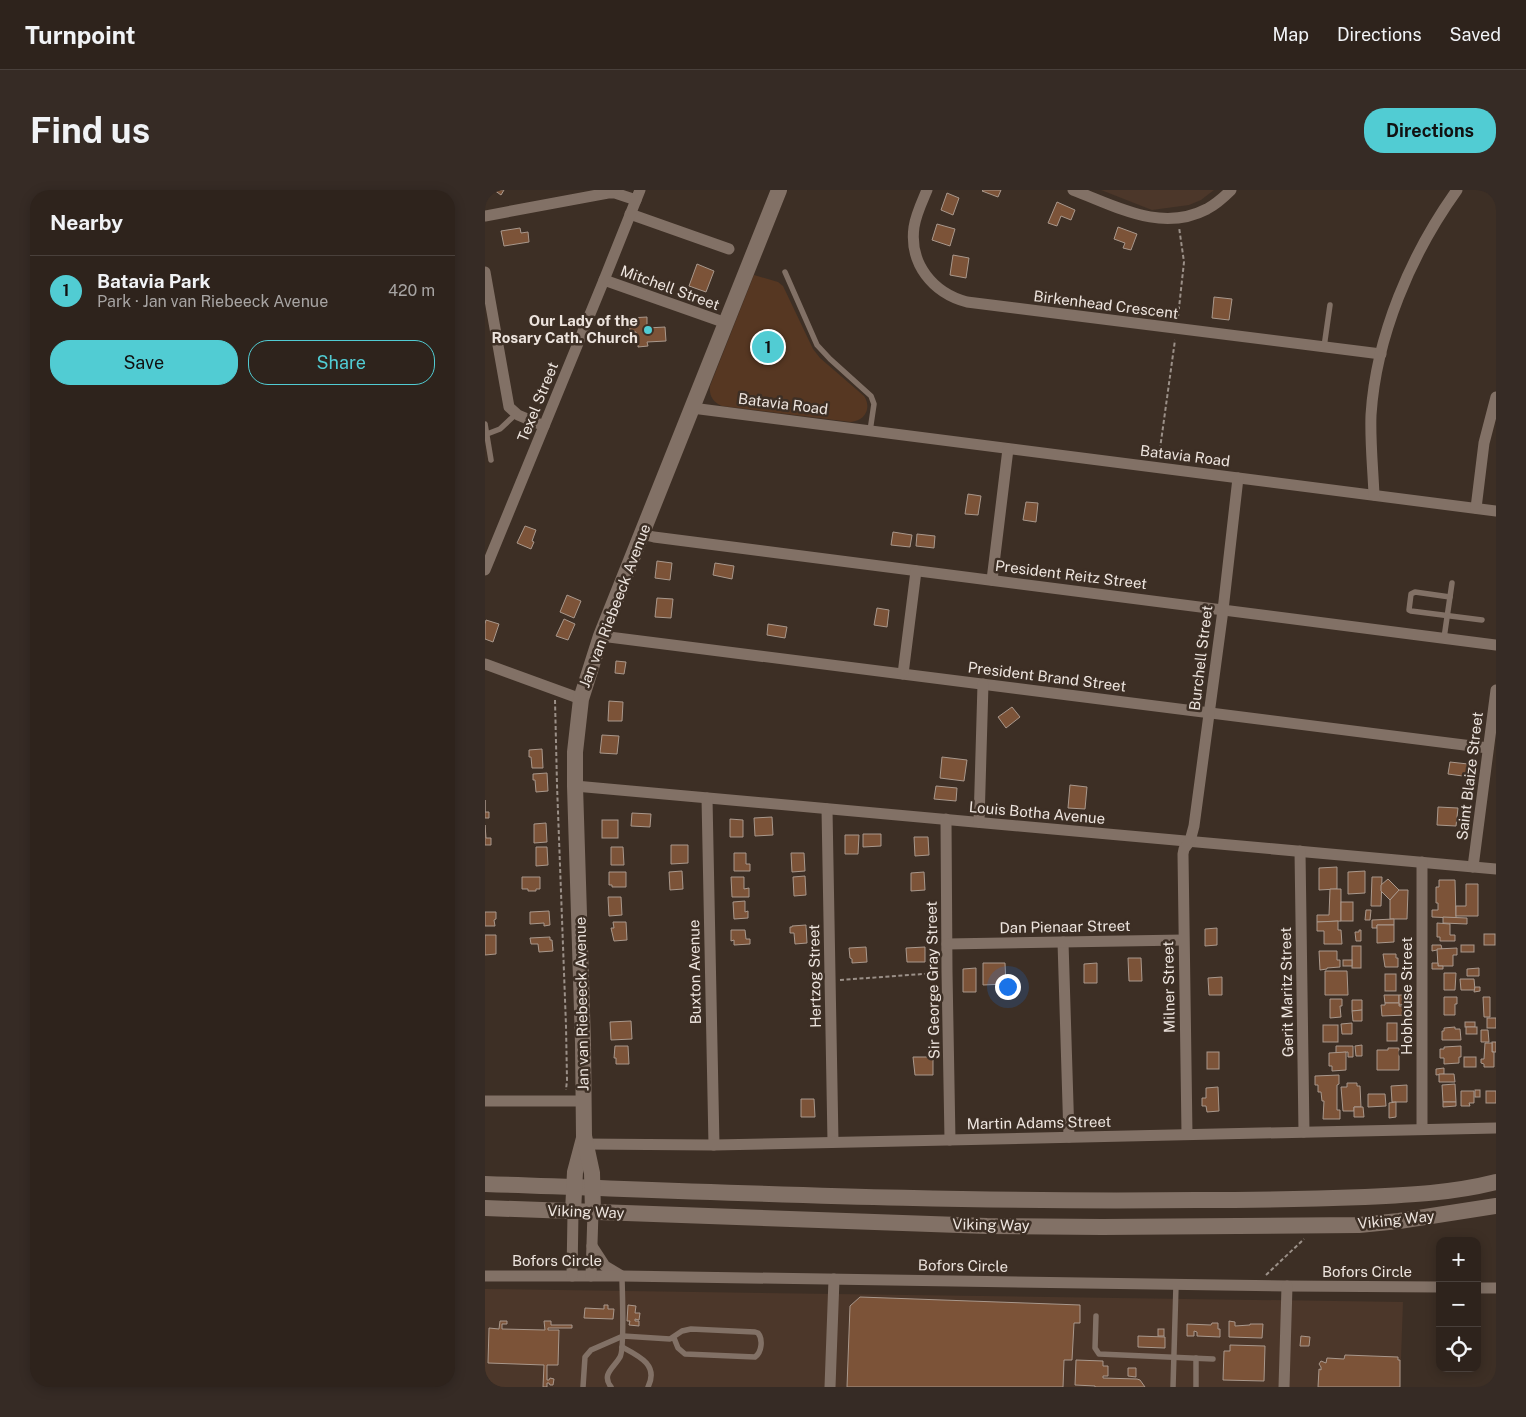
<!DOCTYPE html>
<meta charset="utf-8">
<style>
:root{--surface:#2e231c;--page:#362b25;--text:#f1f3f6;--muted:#a7a4a3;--line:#49403b;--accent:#51ccd3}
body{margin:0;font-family:"Public Sans",sans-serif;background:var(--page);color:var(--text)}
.controls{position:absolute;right:15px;bottom:15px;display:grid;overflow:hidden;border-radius:10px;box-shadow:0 2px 12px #0003}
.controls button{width:45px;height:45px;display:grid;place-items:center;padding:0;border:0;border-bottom:1px solid var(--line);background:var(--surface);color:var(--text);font:25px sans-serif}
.you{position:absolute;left:522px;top:796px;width:18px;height:18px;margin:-12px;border:4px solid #fff;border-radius:50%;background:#1a73e8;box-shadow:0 0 0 8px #1a73e833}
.badge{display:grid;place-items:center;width:32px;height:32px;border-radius:50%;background:var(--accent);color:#111;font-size:16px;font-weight:700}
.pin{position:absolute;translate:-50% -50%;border:2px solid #fff;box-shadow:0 1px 5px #0006}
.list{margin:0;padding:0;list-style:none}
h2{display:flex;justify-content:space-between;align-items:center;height:65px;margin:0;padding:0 20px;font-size:21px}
h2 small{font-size:16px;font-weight:400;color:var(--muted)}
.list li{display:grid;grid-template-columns:32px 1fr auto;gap:15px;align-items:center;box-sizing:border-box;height:70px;padding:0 20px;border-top:1px solid var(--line)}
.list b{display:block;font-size:19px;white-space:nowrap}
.list p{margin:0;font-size:16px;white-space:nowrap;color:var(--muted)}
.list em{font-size:16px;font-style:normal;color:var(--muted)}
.actions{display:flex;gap:10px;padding:15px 20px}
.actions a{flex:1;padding:11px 0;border:1px solid var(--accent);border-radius:20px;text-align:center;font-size:18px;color:var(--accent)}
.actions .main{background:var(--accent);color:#111}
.icon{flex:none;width:28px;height:28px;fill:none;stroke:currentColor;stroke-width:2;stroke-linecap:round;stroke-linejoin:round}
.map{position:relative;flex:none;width:1011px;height:1197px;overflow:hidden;border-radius:20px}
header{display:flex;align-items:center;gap:30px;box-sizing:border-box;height:70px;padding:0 25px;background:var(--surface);border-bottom:1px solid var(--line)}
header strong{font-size:24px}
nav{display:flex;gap:28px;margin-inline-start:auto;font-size:18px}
.intro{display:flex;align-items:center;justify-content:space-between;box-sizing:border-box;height:120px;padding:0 30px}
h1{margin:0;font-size:35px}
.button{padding:12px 22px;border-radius:20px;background:var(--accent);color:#111;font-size:18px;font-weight:700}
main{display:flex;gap:30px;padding:0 30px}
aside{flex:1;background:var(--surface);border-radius:20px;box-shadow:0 2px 12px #0003}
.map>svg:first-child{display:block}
.built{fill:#4c372a}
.green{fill:#563722}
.building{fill:#7c5338;stroke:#a9988c}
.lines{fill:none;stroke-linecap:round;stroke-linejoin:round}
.path{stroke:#9b9088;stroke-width:2;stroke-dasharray:4 2.5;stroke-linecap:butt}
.lane{stroke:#827166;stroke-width:5.5}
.street{stroke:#827166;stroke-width:11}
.secondary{stroke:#827166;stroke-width:16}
.poi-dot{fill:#51ccd3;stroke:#3d2f25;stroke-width:2}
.labels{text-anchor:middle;stroke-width:5;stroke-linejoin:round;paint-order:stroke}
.street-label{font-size:15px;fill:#ede4de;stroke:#3d2f25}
.poi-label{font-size:15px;font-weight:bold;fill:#ede4de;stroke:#3d2f25;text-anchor:end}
</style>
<header>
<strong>Turnpoint</strong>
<nav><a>Map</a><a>Directions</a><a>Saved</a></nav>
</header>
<div class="intro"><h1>Find us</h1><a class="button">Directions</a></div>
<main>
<aside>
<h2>Nearby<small></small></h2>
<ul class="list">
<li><span class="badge">1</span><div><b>Batavia Park</b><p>Park · Jan van Riebeeck Avenue</p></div><em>420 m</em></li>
</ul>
<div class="actions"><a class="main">Save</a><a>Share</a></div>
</aside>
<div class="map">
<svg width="1011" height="1197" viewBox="0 0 1011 1197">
<rect width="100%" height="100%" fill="#3d2f25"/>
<g class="built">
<path d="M616,0h113l-13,10 -12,5 -37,5z"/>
<path d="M0,1099l918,13 -3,85h-915z"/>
</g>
<path class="green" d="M269,85l24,7 5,4 30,63 7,9 44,38c8,12 1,25 -13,26l-129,-16c-9,-4 -13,-10 -12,-20z"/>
<g class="building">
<path d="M9,0h10l-3,5z"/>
<path d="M498,0h18l-3,7 -16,-6z"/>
<path d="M462,3l12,5 -6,17 -12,-5z"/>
<path d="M572,12l18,8 -4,10 -10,-4 -4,10 -9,-3z"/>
<path d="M452,34l18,5 -5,17 -18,-6z"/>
<path d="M633,37l19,7 -6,16 -8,-2 2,-5 -11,-4z"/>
<path d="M35,38l1,5 7,-1 1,10 -25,4 -3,-15z"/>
<path d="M468,65l16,3 -3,20 -16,-3z"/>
<path d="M212,74l17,7 -8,21 -17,-6z"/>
<path d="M729,107l18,2 -3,21 -17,-2z"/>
<path d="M162,127v11l18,-1 1,14 -19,1 1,4 -10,1v-6h-2v-9h-6l-1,-14z"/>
<path d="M483,304l13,2 -3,19 -13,-1z"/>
<path d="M541,312l12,1 -2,19 -13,-2z"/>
<path d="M40,336l11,4 -4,11 2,1 -3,7 -14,-6z"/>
<path d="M408,342l19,3 -2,12 -19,-2z"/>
<path d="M432,344l18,2 -1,12 -18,-2z"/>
<path d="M172,371l15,2 -2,17 -15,-2z"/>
<path d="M230,373l19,3 -2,13 -19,-4z"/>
<path d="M82,405l14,6 -7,17 -14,-6z"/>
<path d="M172,408l16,1 -2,19 -16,-1z"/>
<path d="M392,418l12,2 -2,17 -13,-2z"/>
<path d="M79,429l11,5 -7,16 -12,-4z"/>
<path d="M1,430l13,4 -6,18 -8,-3v-15z"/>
<path d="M283,434l19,3 -2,11 -18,-3z"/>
<path d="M131,471l10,1 -2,12 -9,-1z"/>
<path d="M124,511l14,1 -1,19h-14z"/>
<path d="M527,517l8,10 -14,11 -8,-11z"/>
<path d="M117,545l17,1 -2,18 -17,-1z"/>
<path d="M57,559l1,19h-11l-1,-11h-2v-7z"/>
<path d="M457,567l25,3 -3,21 -24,-3z"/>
<path d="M965,572l18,2 -1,3 4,1 -1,9 -22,-3z"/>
<path d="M62,583l1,18 -12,1 -1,-12h-2v-6z"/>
<path d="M585,595l17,2 -2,22 -17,-1z"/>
<path d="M451,596l21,2 -1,13 -22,-2z"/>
<path d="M0,610v12h4v6h-4z"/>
<path d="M953,617l20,1 -2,18 -19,-1z"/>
<path d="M147,623l19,1 -1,13 -19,-1z"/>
<path d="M287,627l1,18 -18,1 -1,-18z"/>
<path d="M245,629l13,1v17h-13z"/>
<rect x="117" y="630" width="16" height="18"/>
<path d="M61,633l1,19 -13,1v-19z"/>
<path d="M0,635l1,13h5v7h-6z"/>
<path d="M378,644h18v12l-18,1z"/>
<path d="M360,645h14l-1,19h-13z"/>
<path d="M429,647h14l1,18 -14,1z"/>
<path d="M186,655h17v18l-17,1z"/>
<path d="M51,657h11l1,18 -12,1z"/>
<path d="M126,657h12l1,18h-13z"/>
<path d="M249,663h12v11h4v7h-16z"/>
<path d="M306,663h13l1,18 -13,1z"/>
<path d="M852,677v22l-18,1v-22z"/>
<path d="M197,681l1,18 -13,1 -1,-18z"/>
<path d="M880,681v22l-17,1v-22z"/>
<path d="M124,682h17v15h-14v-2h-3z"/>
<path d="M439,682l1,18 -14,1v-18z"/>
<path d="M320,686l1,19 -12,1 -1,-19z"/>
<path d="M37,687h18v12h-4v2h-8v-2h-6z"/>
<path d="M246,687h13v12l5,-1v9h-17z"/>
<path d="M887,687h10l-1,29h-10z"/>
<path d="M903,689l11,11 -9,10 -9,-9v-6z"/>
<path d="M954,690h16l1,38 -24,-1v-7h6v-7h-2v-16h3z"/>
<path d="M981,694h12v32h-22v-10h10z"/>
<path d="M845,699h11v32l-24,1v-7h12z"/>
<path d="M914,700h9l-1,29h-17v-19z"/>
<path d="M123,707h13l1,18 -13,1z"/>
<path d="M260,711v11l3,-1v7l-14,1 -1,-17z"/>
<rect x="856" y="712" width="12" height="19"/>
<path d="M881,720h5l-1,10h-5z"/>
<path d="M64,721l1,14 -6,1v-3l-14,1v-12z"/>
<path d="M0,722h11v7l-2,1 1,6h-10z"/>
<path d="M958,727l24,1v6l-24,-1z"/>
<path d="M909,729v6h-17v3h-5v-8z"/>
<path d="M853,731v9h3l1,14h-18v-13h-7v-9z"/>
<path d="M128,732h13l1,18 -13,1 -3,-13h3z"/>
<path d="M952,733l13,1v11h5v6h-15v-4h-3z"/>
<path d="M321,735l1,18 -12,1 -1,-11h-4v-6h2v-1z"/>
<path d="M892,735h17v17l-17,1z"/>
<path d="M732,738v17l-12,1v-17z"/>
<path d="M246,740h14l1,9h4v5l-16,1v-5l-3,1z"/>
<path d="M874,740h2v11h-5l-1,-9h4z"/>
<rect x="999" y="744" width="11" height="11"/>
<path d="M0,745h11v19l-11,1z"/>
<path d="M65,747v3h2l1,11 -14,1 -1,-8h-7l-1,-6z"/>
<path d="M947,755h9l1,4 -10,2z"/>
<rect x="976" y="755" width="13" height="7"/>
<rect x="867" y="756" width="9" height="22"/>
<path d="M381,757l1,15 -15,1v-4l-2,-1 -1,-10z"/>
<path d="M440,757v15h-18l-1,-14z"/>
<path d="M972,758v7h-4v11h-15l-1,-17z"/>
<path d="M834,761h18v9h3v7l-13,1v1l-7,1z"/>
<path d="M898,764h13v4h2v9h-13z"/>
<path d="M643,768h13l1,23h-13z"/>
<rect x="858" y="770" width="9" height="6"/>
<path d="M498,773h22l1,21 -23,1z"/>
<path d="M612,773v20h-13v-19z"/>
<path d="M947,773h6v3h5v3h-11z"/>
<path d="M491,778v24h-13v-23z"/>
<path d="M994,778v8h-12v-7z"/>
<path d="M840,781h22l1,24h-23z"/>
<path d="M959,783h12l-1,17h-11z"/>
<rect x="900" y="784" width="11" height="17"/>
<path d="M737,787v18h-13l-1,-17z"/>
<path d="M975,789h14l1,11h-14z"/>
<path d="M990,797h5v4l-6,1z"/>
<path d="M899,805h15v8h-14z"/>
<path d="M914,805h10v9l-10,1z"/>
<path d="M959,807h13v7h-2v11h-11z"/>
<path d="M998,807h7v20h-6z"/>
<path d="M845,809h12v7h-2l1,11 -11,1z"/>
<path d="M867,810h10v10l-10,1z"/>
<path d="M900,813h14v3h7v9l-24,1 -1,-11h4z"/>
<path d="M877,820v11h-9l-1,-10z"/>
<rect x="1002" y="828" width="9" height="10"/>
<path d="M146,831l1,18 -21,1 -1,-18z"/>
<rect x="980" y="832" width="10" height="5"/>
<path d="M867,833v11h-10l-1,-10z"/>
<rect x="902" y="833" width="10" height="18"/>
<rect x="838" y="835" width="15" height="17"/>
<path d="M970,837v2h5l1,11h-19v-9h2v-3z"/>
<rect x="981" y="837" width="11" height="7"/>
<path d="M996,840h7l1,12h-8z"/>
<rect x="1007" y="852" width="4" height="10"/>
<path d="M1000,853h7v9h2v15h-10v-3l-3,-1v-4h3z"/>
<path d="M877,855v11h-6l-1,-10z"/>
<path d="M130,856h13l1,18h-13v-6h-2z"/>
<path d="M851,856h17v11h-5v-5l-12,1z"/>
<path d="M976,856v11h-2v6l-15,1v-6h-4v-9h4v-2z"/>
<path d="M903,858h11v22h-22v-20h11z"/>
<rect x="722" y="862" width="12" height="17"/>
<path d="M861,862v18l-14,1v-5h-3v-13z"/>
<path d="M428,867h20v18h-18z"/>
<rect x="979" y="867" width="12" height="10"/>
<path d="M959,878v6l-8,1v-6z"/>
<path d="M954,884h15l1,8h-16z"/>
<path d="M854,885v9l-2,1v25h3v9h-17l1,-18h-2l-1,-9h-3v-7h-3v-9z"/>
<path d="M862,893h10v3h3l1,21h-7v4h-11l-2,-24h6z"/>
<path d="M970,894l1,18h-13l-1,-17z"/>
<path d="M922,895v17h-15l-1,-16z"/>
<path d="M733,897l1,24 -12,1 -1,-6h-4v-8h4v-10z"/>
<rect x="990" y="900" width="5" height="7"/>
<path d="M976,901h13v12h-5l1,3h-9z"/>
<rect x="1001" y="901" width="10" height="12"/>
<path d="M883,904h17l1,12 -18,1z"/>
<path d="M316,909h13l1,18h-14z"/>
<path d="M911,912v15l-7,1v-15z"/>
<path d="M958,912h13v4l-13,1z"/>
<path d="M869,917h9l1,10h-10z"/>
<path d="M375,1107l220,8v18h-6l-2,37h-8l-1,27h-216l3,-81z"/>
<path d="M119,1115h4v4h6l-1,10 -29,-1 1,-10 19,1z"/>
<path d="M143,1115l8,1 -1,7h5l-1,7 -4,-1v2h4v5l-10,-1 1,-4h-3z"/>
<path d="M15,1131h7v3h-5v5l43,1 -1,-9h7v4h21v3h-24v2h11l-1,35h-11v15h2l1,-2 4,1 -1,6h-3l-1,-2h-2v4h-4l1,-22 -56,-2 1,-35 10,1z"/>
<path d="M744,1131l6,1v4l15,-1v-1h13l-1,14 -33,-1z"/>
<path d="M727,1133h6v6h2v8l-23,-1v-4l-3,-1v5h-7v-12l24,1z"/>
<rect x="673" y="1139" width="6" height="7"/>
<path d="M653,1146l27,1v11l-27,-1z"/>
<path d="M816,1146l9,1 -1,9h-9z"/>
<path d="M745,1155l35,1 -1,35 -41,-1 1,-29h6z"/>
<path d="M860,1165l53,2v3h2v27h-82l1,-18 2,1v-3l-2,-3 2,-3 5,2 1,-5 17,1z"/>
<path d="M591,1170l27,1v5h5v10h-5v2l34,1 3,1 5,7h-50v-1l-20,-1z"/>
<path d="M643,1178h8v9l-8,-1z"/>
</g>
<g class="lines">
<g class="path">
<path d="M693,127l6,-55 -5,-35"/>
<path d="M674,266l16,-116"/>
<path d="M70,510l2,85 9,241 1,54 -1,10"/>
<path d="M355,790l97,-7"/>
<path d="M781,1085l38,-36"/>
</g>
<g class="lane">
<path d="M300,82l32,73 13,14 41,37 3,8 -4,27"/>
<path d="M839,157l6,-42"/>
<path d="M0,234l6,36"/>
<path d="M2,244l13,-5 16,-15"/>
<path d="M965,407l-35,-5 -4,2 -2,16 2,1 71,9"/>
<path d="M959,448l8,-55"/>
<path d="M611,1126l-1,32 4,6 114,5"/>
<path d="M137,1157c17,9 37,18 26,40"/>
<path d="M98,1197l2,-30 6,-7 32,-14 47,3 12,-8 9,-2 64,3 3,1c5,6 4,19 -3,24l-70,-3 -7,-6 -4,-10"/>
<path d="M126,1197c-10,-13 3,-19 9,-30 5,-8 2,-68 2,-81"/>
<path d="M688,1197l3,-102"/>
<path d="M711,1197v-29"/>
</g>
<g class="street">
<path d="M442,0c-5,12 -11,24 -13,37 -5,37 19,66 53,75l414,52"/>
<path d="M588,0c43,16 88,43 134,19 9,-5 17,-12 24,-19"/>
<path d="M145,24l99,35"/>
<path d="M0,26l123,-23h7l21,7"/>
<path d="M0,82l24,135 9,8 26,11"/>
<path d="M119,90l122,43"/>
<path d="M207,218l804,103"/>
<path d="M889,305c-1,-26 -4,-53 -3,-80 5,-79 40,-161 86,-225"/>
<path d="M991,318l8,-65 12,-46"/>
<path d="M157,344l12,3 842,108"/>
<path d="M0,380l119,-290 36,-90"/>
<path d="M507,390l16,-131"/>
<path d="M116,446l887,112"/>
<path d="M0,474l96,35"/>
<path d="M418,484l13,-103"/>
<path d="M90,596l921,83"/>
<path d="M222,608l7,347"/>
<path d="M342,619l6,333"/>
<path d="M461,629l1,153 3,168"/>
<path d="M494,632l4,-138"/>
<path d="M815,661l4,281"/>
<path d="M988,677l23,-177"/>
<path d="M578,752l6,195"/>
<path d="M462,754l236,-4"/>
<path d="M0,911h99"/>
<path d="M937,939v-267"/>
<path d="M702,944l-4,-280 1,-5 6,-8 4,-15 29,-216 15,-132"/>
<path d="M97,954l132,1 782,-17"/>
<path d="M107,1056l13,20 15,9"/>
<path d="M0,1086h137l665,10 153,1"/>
<path d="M87,1086l1,-64"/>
<path d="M106,1086l2,-64"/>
<path d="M992,1098h19"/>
<path d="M345,1197l4,-108"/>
<path d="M799,1197l3,-101"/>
</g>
<g class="secondary">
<path d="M0,994c237,8 475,19 712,16 56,0 112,-1 168,-3 44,-2 88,-4 131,-15"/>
<path d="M0,1018l502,18 115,1 257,-2 40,-4 97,-15"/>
<path d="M88,1022l2,-40 9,-34"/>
<path d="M108,1022l-1,-39 -8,-37 -1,-93 -8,-257v-34l6,-53 20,-63 178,-446"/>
</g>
</g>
<circle class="poi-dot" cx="163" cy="140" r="5"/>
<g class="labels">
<g class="street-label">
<text transform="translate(185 98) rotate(20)" y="5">Mitchell Street</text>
<text transform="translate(621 115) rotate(7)" y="5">Birkenhead Crescent</text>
<text transform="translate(53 212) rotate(-68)" y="5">Texel Street</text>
<text transform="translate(298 214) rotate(7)" y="5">Batavia Road</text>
<text transform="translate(700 266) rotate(7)" y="5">Batavia Road</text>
<text transform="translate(586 385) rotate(7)" y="5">President Reitz Street</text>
<text transform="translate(130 416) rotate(-69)" y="5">Jan van Riebeeck Avenue</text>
<text transform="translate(716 468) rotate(-83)" y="5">Burchell Street</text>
<text transform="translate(562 487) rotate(7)" y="5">President Brand Street</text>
<text transform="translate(985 586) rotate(-83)" y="5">Saint Blaize Street</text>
<text transform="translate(552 623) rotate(5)" y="5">Louis Botha Avenue</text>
<text transform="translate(580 737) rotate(-1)" y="5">Dan Pienaar Street</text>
<text transform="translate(210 782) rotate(-91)" y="5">Buxton Avenue</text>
<text transform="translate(330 786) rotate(-91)" y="5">Hertzog Street</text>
<text transform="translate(448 790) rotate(-91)" y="5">Sir George Gray Street</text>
<text transform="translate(684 797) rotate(-91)" y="5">Milner Street</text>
<text transform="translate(802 802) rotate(-91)" y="5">Gerit Maritz Street</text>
<text transform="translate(922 806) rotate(-90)" y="5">Hobhouse Street</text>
<text transform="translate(97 814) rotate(-91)" y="5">Jan van Riebeeck Avenue</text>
<text transform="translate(554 933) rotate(-1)" y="5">Martin Adams Street</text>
<text transform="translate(101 1022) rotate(2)" y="5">Viking Way</text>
<text transform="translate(911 1030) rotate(-6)" y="5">Viking Way</text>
<text transform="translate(506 1035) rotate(1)" y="5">Viking Way</text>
<text x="72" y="1076">Bofors Circle</text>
<text transform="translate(478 1076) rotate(1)" y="5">Bofors Circle</text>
<text x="882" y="1087">Bofors Circle</text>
</g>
<g class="poi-label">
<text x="153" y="136">Our Lady of the<tspan x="153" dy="17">Rosary Cath. Church</tspan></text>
</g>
</g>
</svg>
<div class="controls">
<button>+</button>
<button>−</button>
<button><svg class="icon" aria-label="locate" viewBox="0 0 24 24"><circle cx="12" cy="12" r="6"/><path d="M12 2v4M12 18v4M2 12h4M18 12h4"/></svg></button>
</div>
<div class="you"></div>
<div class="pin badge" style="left:283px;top:157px">1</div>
</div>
</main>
